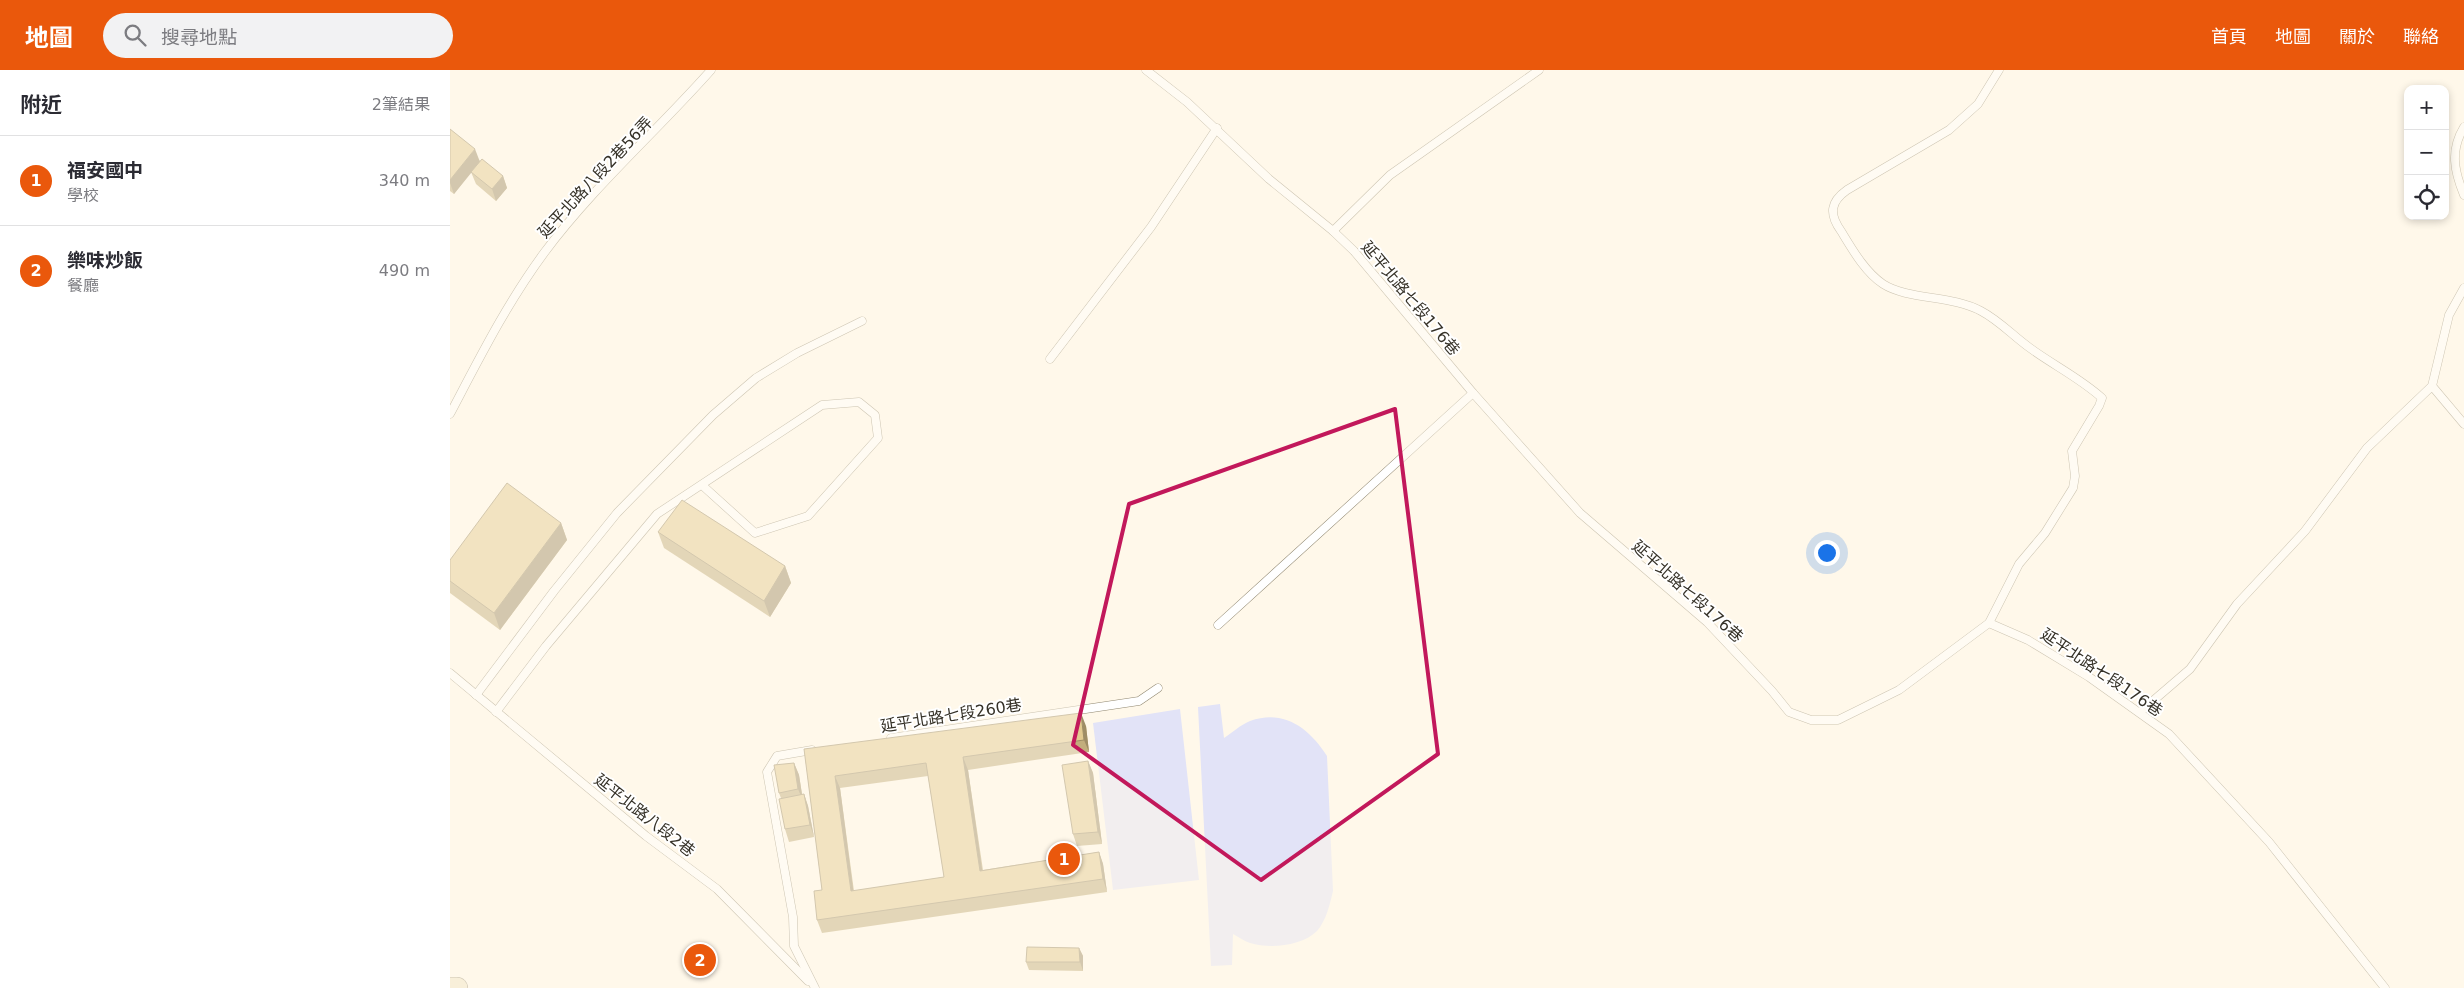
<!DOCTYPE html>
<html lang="zh-TW">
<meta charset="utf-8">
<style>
:root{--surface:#fff;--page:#f2f2f3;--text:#2b2b33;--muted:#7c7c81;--line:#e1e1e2;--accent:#ea580c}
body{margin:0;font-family:"DejaVu Sans","Noto Sans TC",sans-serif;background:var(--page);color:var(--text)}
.controls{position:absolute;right:15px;top:15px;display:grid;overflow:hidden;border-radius:10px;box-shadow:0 2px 8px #0003}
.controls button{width:45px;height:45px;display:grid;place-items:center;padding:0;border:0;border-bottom:1px solid var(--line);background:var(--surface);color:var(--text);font:25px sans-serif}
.you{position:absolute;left:1376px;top:482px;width:18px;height:18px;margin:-12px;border:4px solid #fff;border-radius:50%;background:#1a73e8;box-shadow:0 0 0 8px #1a73e833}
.badge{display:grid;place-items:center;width:32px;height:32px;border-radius:50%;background:var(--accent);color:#fff;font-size:16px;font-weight:700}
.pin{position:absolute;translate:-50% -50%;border:2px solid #fff;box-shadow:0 1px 5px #0006}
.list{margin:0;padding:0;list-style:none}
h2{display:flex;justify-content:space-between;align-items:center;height:65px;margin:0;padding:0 20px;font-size:21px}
h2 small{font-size:16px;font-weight:400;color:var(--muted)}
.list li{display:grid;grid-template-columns:32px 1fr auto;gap:15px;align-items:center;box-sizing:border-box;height:90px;padding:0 20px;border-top:1px solid var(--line)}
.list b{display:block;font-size:19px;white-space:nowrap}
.list p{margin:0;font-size:16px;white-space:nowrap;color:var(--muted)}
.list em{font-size:16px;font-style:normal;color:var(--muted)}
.icon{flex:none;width:28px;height:28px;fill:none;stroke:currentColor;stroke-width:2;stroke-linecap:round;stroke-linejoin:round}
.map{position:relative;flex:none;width:2014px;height:918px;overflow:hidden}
header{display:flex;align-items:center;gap:30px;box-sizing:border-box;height:70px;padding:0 25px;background:var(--accent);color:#fff}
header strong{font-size:24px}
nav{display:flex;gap:28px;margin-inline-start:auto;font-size:18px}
.search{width:350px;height:45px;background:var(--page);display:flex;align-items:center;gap:12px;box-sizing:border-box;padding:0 18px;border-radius:28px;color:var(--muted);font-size:19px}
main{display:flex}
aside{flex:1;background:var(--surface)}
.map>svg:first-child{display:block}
.green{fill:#e2e3f7}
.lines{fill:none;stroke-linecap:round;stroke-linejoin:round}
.lane-casing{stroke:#908770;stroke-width:9}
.secondary-casing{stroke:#908770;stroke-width:22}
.lane{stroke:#fff;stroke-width:8}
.secondary{stroke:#efe4c5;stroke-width:21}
.wall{fill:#c2ae7d;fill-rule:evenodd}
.shaded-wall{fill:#9e8d66}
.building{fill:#e2ca91;stroke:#9e8d66;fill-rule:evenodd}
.marked{fill:none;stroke:#c2185b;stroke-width:4;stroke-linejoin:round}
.labels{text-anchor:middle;stroke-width:4;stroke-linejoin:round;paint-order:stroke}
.street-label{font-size:16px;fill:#363228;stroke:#fff}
</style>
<header>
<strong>地圖</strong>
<div class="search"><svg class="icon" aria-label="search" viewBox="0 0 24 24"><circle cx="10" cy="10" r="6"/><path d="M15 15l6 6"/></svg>搜尋地點</div>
<nav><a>首頁</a><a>地圖</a><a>關於</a><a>聯絡</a></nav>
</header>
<main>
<aside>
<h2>附近<small>2筆結果</small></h2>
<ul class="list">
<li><span class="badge">1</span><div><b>福安國中</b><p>學校</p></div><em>340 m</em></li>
<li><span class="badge">2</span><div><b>樂味炒飯</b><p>餐廳</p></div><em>490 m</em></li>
</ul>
</aside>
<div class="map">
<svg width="2014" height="918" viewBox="0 0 2014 918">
<rect width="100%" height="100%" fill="#fff8ea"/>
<g class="green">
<path d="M770,634l4,34c8,-5 16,-13 26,-17 34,-12 59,7 77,35l6,135c-3,13 -7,30 -16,40 -15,15 -47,18 -67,12 -6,-2 -11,-6 -17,-9l-1,31 -21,1 -13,-259z"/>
<path d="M730,639l19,171 -86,10 -20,-167z"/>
</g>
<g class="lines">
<g class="lane-casing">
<g id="lane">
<path d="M696,0l41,32 82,77 64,52 21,20 119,142 107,120 127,109 65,69 17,21 22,8h27l61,-30 90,-67 39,17 61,37 80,57 100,108 116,146"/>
<path d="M2014,57c-14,23 -10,44 0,68"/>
<path d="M883,161l57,-56 149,-105"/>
<path d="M600,289l101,-132 66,-99"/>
<path d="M1982,316l32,38"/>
<path d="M0,344c29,-55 57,-111 94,-161 49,-66 113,-122 167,-183"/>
<path d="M1539,553l30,-59 26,-31 28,-45 2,-12 -3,-25 27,-45 3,-8c-22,-20 -49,-33 -72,-50 -17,-12 -30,-27 -49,-37 -29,-16 -73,-11 -98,-27 -18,-12 -31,-35 -42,-53 -12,-17 -11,-29 6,-41l102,-60 29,-26 21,-34"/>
<path d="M768,555l255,-232"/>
<path d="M0,603l196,163 71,53 91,92"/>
<path d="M26,625l78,-104 63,-78 96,-98 43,-37 41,-25 65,-32"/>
<path d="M46,642l50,-66 111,-132 165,-109 37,-3 16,13 3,23 -70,78 -53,17 -52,-47"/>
<path d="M1690,642l50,-43 47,-65 68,-73 62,-83 65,-62 17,-71 15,-27"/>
<path d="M441,668l248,-37 19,-13"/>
<path d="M362,680l-35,6 -10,16 26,145 1,29 21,42"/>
</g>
</g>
<g class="secondary-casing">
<path id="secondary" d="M0,918h7"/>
</g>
<use href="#lane" class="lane"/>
<use href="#secondary" class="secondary"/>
</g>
<g class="wall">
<path d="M0,59l30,32 23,15 4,12 -11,13 -20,-17 -5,-12 -17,22 -4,-3z"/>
<path d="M111,453l6,17 -67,90 -50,-37v-33z"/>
<path d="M208,462l127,34 6,17 -21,34 -106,-69z"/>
<path d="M636,656l3,26 -121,18 15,100 116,-18 4,12 4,28 -285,41 -5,-13 5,-30 -18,-141zM478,706l16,101 -90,14 -14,-103z"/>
<path d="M638,691l5,12 9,71 -25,2 -4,-12z"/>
<path d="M344,693l5,12 3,19h2l4,12 6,31 -25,5 -4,-13 -4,-31 -2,-5z"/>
<path d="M629,878l4,8v15l-54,-1 -3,-8z"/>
</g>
<g class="shaded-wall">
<path d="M25,79l5,13 -26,32 -4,-11v-3z"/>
<path d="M53,106l4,12 -11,13 -4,-12z"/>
<path d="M111,453l6,17 -67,90 -6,-17z"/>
<path d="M335,496l6,17 -21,34 -6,-16z"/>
<path d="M631,643l5,13 3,26 -5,-12z"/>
<path d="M513,687l5,13 16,113 -4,-12z"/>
<path d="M638,691l5,12 9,71 -4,-12z"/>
<path d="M344,693l5,12 4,26 -5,-12z"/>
<path d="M385,706l5,12 15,116 -4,-13z"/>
<path d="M354,724l4,12 6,31 -4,-12z"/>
<path d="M649,782l4,12 4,28 -4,-13z"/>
<path d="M629,878l4,8v15l-3,-9z"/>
</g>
<g class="building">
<path d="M0,59l25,20 -25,31z"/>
<path d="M32,89l21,17 -11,13 -21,-17z"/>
<path d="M57,413l54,40 -67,90 -44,-32v-21z"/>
<path d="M232,430l103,66 -21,35 -106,-69z"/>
<path d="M631,643l3,27 -121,17 17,114 119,-19 4,27 -286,41 -3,-29 8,-1 -18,-141zM476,693l18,114 -93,14 -16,-115z"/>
<path d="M638,691l10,71 -25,2 -11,-69z"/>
<path d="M344,693l4,26 -19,4 -5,-28z"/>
<path d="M354,724l6,31 -25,4 -6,-30z"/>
<path d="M577,877l52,1 1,14h-54z"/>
</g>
<path d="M0 0H2014V918H0ZM945,339l43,345 -177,126 -188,-135 56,-241z" fill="#fff8ea" fill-opacity=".55" fill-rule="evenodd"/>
<path class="marked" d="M945,339l43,345 -177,126 -188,-135 56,-241z"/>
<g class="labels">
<g class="street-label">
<text transform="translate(145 107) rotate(-47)" y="6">延平北路八段2巷56弄</text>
<text transform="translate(961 228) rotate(50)" y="6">延平北路七段176巷</text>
<text transform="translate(1238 521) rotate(42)" y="6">延平北路七段176巷</text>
<text transform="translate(1652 602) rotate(34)" y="6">延平北路七段176巷</text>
<text transform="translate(501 645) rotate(-9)" y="6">延平北路七段260巷</text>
<text transform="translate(195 745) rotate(38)" y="6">延平北路八段2巷</text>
</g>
</g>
</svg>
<div class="controls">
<button>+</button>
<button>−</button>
<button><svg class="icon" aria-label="locate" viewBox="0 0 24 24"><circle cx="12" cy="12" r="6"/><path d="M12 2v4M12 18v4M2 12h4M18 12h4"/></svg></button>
</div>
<div class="you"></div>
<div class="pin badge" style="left:614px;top:789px">1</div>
<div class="pin badge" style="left:250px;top:890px">2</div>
</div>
</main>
